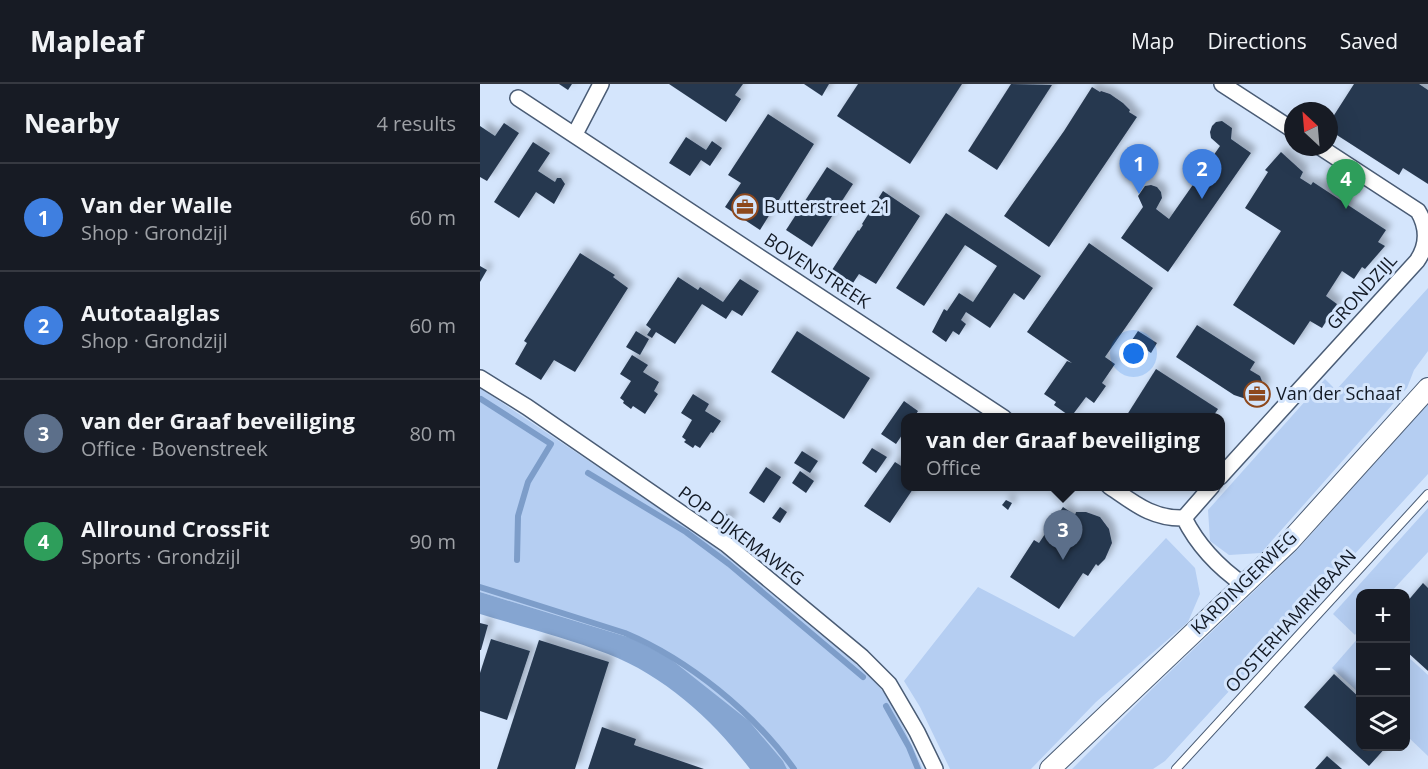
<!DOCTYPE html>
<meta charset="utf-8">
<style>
:root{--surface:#171b24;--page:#20242c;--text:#f1f3f6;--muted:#9ea1a6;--line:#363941;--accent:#2563eb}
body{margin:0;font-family:"Open Sans",sans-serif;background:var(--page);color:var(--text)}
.controls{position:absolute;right:18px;bottom:18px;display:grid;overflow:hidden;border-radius:12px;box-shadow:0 6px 24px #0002}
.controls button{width:54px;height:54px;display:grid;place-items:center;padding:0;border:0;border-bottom:2px solid var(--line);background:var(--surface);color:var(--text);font:30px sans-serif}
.compass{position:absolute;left:804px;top:18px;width:54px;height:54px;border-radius:50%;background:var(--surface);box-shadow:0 6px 24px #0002;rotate:334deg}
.you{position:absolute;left:654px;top:270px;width:21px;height:21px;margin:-15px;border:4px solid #fff;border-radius:50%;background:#1a73e8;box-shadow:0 0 0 9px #1a73e833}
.badge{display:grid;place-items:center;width:39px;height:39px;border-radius:50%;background:var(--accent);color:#fff;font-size:20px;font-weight:700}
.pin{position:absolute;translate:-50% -50px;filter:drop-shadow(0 2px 3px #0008)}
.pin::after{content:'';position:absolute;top:32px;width:21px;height:18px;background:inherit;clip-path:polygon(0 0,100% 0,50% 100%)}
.popup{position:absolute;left:421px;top:329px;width:324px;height:78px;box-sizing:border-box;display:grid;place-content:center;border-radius:12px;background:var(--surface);filter:drop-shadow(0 2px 4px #0005);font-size:20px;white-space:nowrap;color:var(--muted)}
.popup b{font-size:22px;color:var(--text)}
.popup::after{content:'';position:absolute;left:50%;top:100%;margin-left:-12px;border:12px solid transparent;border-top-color:var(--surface)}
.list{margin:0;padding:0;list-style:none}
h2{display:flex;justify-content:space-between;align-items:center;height:78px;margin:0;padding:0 24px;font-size:26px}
h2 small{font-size:20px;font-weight:400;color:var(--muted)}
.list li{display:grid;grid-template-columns:39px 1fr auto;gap:18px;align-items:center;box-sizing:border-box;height:108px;padding:0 24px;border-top:2px solid var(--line)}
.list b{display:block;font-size:22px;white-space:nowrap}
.list p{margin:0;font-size:20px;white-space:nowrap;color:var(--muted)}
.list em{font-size:20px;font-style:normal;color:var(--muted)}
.icon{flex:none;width:33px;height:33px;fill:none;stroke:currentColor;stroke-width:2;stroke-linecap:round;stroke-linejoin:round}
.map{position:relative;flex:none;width:948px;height:685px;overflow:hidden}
header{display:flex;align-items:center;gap:36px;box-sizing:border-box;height:84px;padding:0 30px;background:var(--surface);border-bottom:2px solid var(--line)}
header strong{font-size:28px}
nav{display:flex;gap:33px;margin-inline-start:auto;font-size:21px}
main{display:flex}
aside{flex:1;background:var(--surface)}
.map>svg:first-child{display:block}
.green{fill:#b5cef2}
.forest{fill:#85a5d1}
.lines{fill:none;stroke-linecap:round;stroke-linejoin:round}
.stream{stroke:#7d9dc9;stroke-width:6}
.building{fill:#283950;filter:url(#shadow)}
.service-casing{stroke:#4a5c75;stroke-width:10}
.minor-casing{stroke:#4a5c75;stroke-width:18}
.tertiary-casing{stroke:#4a5c75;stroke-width:22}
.service{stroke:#fff;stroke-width:8}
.minor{stroke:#fff;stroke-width:15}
.tertiary{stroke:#fff;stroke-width:20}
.labels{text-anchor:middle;stroke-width:6;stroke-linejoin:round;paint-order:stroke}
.poi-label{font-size:18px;fill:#121924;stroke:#d4e5fc;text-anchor:start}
.street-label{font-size:18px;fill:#121924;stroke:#d4e5fc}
</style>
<header>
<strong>Mapleaf</strong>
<nav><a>Map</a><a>Directions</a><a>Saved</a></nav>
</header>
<main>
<aside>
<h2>Nearby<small>4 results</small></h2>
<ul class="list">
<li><span class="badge" style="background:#3f7fe0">1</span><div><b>Van der Walle</b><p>Shop · Grondzijl</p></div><em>60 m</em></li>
<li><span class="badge" style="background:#3f7fe0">2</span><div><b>Autotaalglas</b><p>Shop · Grondzijl</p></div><em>60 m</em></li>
<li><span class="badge" style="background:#5c6f8a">3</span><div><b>van der Graaf beveiliging</b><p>Office · Bovenstreek</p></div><em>80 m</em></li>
<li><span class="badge" style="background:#2e9e5b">4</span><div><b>Allround CrossFit</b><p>Sports · Grondzijl</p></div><em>90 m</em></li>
</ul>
</aside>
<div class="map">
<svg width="948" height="685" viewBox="0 0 948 685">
<defs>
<filter id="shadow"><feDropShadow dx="5.5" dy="-5.5" stdDeviation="3" flood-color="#0004"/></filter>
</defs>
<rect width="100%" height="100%" fill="#d4e5fc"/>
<g class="green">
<path d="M948,204v63l-14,19 -7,18 -146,165 -32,2 -19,-14 -2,-31 117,-131 11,11z"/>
<path d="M0,304l215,144 44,34 129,108 23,27 32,68h-136l-4,-8 -34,-40 -118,-83 -151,-46z"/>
<path d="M948,320v70l-263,287 -12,8h-81l80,-80 145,-139z"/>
<path d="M948,424v44l-38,41h-30v35l-5,7 -22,-21z"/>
<path d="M686,454l29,30 5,26 -12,28 -92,80 -65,67h-81l-30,-62 -16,-26 74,-94 96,50z"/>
<path d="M880,552v58l-28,-26z"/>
<path d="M926,571l22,20v81l-22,-21z"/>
</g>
<path class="forest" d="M0,508l151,46 37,19 81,64 34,40 4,8h-37c-36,-48 -85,-93 -142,-115 -42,-16 -85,-27 -128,-40z"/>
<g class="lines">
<g class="stream">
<path d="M1,315l70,45 -23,38 -10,34 -1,44"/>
<path d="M108,389l98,59 43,32 134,113"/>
<path d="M0,503l145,46c64,27 129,80 169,136"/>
<path d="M406,622l23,41 9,22"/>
</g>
</g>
<g class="building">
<path d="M79,0h13l-4,6z"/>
<path d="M189,0h74l-8,11 6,4 -15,23z"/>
<path d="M324,0h25l-7,12z"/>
<path d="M378,0h104l-52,80 -73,-48z"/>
<path d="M531,0l41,1 -55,85 -29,-19z"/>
<path d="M874,0h65l9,6v94l-25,-16 -4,7 -70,-45v-7z"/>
<path d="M612,3l8,5 1,-1 9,3 13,9 7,7 -1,2 8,5 -88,130 -45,-31 60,-85z"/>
<path d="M288,30l46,30 -54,86 -35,-23 16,-24 -13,-8z"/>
<path d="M742,37l10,7 -1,11 20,14 -83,119 -47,-34 22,-31 -5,-11 7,-10 6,-1 6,2 4,5 1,6 -6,11 13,10 51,-73 -9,-8 -1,-6 2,-6 4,-4z"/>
<path d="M24,39l15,10 -32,48 -7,-4v-51l15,10z"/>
<path d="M206,53l20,13 6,-9 10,7 -12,18 -9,-6 -11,16 -21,-13z"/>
<path d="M53,58l17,11 -12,18 17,11 2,-4h4l4,6 -11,20 -18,-12 -17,26 -25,-16z"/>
<path d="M801,68l22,20 -3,6 11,7 2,-3 73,48 -8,12 7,4 -20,23 -3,-2 -8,12 -12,-8 -16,25 11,8 -15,24 -12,-7 -16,24 -61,-40 48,-74 -36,-23 23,-36 -3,-2z"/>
<path d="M347,83l26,17 -41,63 -26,-17z"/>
<path d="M403,107l37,25 -44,68 -17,-10 -6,9 -21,-13 26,-40 1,1 4,-6 -1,-1z"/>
<path d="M466,129l95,63 -17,24 -10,-7 -24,35 -24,-16 -5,8 5,4 -7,11 -6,-4 -7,11 -14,-10 12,-23 3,2 12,-18 14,9 24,-36 -32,-21 -41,61 -28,-18z"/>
<path d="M609,159l64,45 -48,69 10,7 -13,19 4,3 -12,17 -8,-6 -15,20 -17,-12 2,-3 -12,-8 23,-33 5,2 -45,-31z"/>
<path d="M100,169l35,22 -2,2 15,11 -53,84 -21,-12 -13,20 -26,-16 12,-21 -3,-2z"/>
<path d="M0,182l7,4 -7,12z"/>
<path d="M198,193l20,13 2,-3 23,15 17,-23 19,12 -17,25 -10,-6 -6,9 -24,-15 -27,40 -19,-12 -4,6 -5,-3 4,-6 -5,-4z"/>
<path d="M717,241l58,37 -5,8 10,6 4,10 -5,10 -10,4 -15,-5 -58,-38z"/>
<path d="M156,247l13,8 -9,16 -14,-8z"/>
<path d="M317,247l73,47 -26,41 -73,-47z"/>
<path d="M658,247l19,12 -6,10 -19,-13z"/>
<path d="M152,271l16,10 -5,7 16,10 -5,9 4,3 -13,20 -12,-8 -2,3 -8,-6 1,-2 -4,-3 11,-17 -11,-7z"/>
<path d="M676,285l62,40 -6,9h-87z"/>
<path d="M213,310l16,10 -4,7 16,10 -8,12 -2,-1 -11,16 -5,-3 -2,3 -9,-6 2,-2 -4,-3 10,-17 -11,-7z"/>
<path d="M424,317l14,10 -4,7h-8v11l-10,15 -15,-10z"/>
<path d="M392,364l15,9 -11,16 -14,-10z"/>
<path d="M322,367l16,10 -8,12 -16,-10z"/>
<path d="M415,378l11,7v17h9l-25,37 -26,-17z"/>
<path d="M286,383l15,10 -17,26 -15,-10z"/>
<path d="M320,387l14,10 -8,12 -14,-10z"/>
<path d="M526,416l6,3 -4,7 -6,-5z"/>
<path d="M300,423l7,5 -7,11 -8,-5z"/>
<path d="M583,423l12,8 1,-3h10l14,5 9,12 3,14 -7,16 -7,7 -2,-2 -8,12 -5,-3 -24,36 -49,-32 24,-37 5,3z"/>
<path d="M245,429l7,5 -6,8 -7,-5z"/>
<path d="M943,499l5,5v83l-22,-20v-48z"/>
<path d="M0,539l8,2 -7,25h-1z"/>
<path d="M11,555l39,12 -23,69 -27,-9v-38z"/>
<path d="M59,556l70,22 -34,107h-78z"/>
<path d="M854,590l26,24v48h27l-18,20 -65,-59z"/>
<path d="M122,643l34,12 -2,6 70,24h-116z"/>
<path d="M847,672l15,13h-27z"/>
</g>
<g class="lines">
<g class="service-casing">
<path id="service" d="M696,685l252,-275"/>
</g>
<g class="minor-casing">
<g id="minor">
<path d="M742,0l71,46"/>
<path d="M38,14l486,320"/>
<path d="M95,50l26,-50"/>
<path d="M0,294l47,29 199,137 136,113 27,27 28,48 18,37"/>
<path d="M740,393l197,-216c11,-16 11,-33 1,-50l-98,-64"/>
<path d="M629,402c25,17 43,33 75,32 14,28 34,49 60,67"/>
<path d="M704,434l28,-32"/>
</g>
</g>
<g class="tertiary-casing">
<path id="tertiary" d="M570,685l239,-227 139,-154"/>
</g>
<use href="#service" class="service"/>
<use href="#minor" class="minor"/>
<use href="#tertiary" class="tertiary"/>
</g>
<defs>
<g id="office-ring" transform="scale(1.35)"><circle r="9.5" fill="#d4e5fc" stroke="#8d481d" stroke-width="1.5"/><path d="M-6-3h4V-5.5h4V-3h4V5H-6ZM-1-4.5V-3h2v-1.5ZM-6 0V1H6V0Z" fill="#8d481d"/></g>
</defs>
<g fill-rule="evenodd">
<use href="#office-ring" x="265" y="123"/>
<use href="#office-ring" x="777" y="310"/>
</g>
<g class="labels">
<g class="poi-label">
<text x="284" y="129">Butterstreet 21</text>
<text x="796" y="316">Van der Schaaf</text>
</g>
<g class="street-label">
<text transform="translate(337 187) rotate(33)" y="6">BOVENSTREEK</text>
<text transform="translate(882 208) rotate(-48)" y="6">GRONDZIJL</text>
<text transform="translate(261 452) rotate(37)" y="6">POP DIJKEMAWEG</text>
<text transform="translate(764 499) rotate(-44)" y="6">KARDINGERWEG</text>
<text transform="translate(811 537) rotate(-48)" y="6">OOSTERHAMRIKBAAN</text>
</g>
</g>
</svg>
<div class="controls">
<button>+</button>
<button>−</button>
<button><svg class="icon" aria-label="layers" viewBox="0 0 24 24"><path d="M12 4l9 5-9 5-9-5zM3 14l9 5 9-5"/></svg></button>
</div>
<svg class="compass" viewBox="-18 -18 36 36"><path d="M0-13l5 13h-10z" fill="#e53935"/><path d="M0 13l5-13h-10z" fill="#9ea1a6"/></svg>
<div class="you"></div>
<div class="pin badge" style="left:659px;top:110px;background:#3f7fe0">1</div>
<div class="pin badge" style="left:722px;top:115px;background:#3f7fe0">2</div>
<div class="pin badge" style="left:583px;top:476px;background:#5c6f8a">3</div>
<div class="popup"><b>van der Graaf beveiliging</b>Office</div>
<div class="pin badge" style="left:866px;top:125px;background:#2e9e5b">4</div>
</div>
</main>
